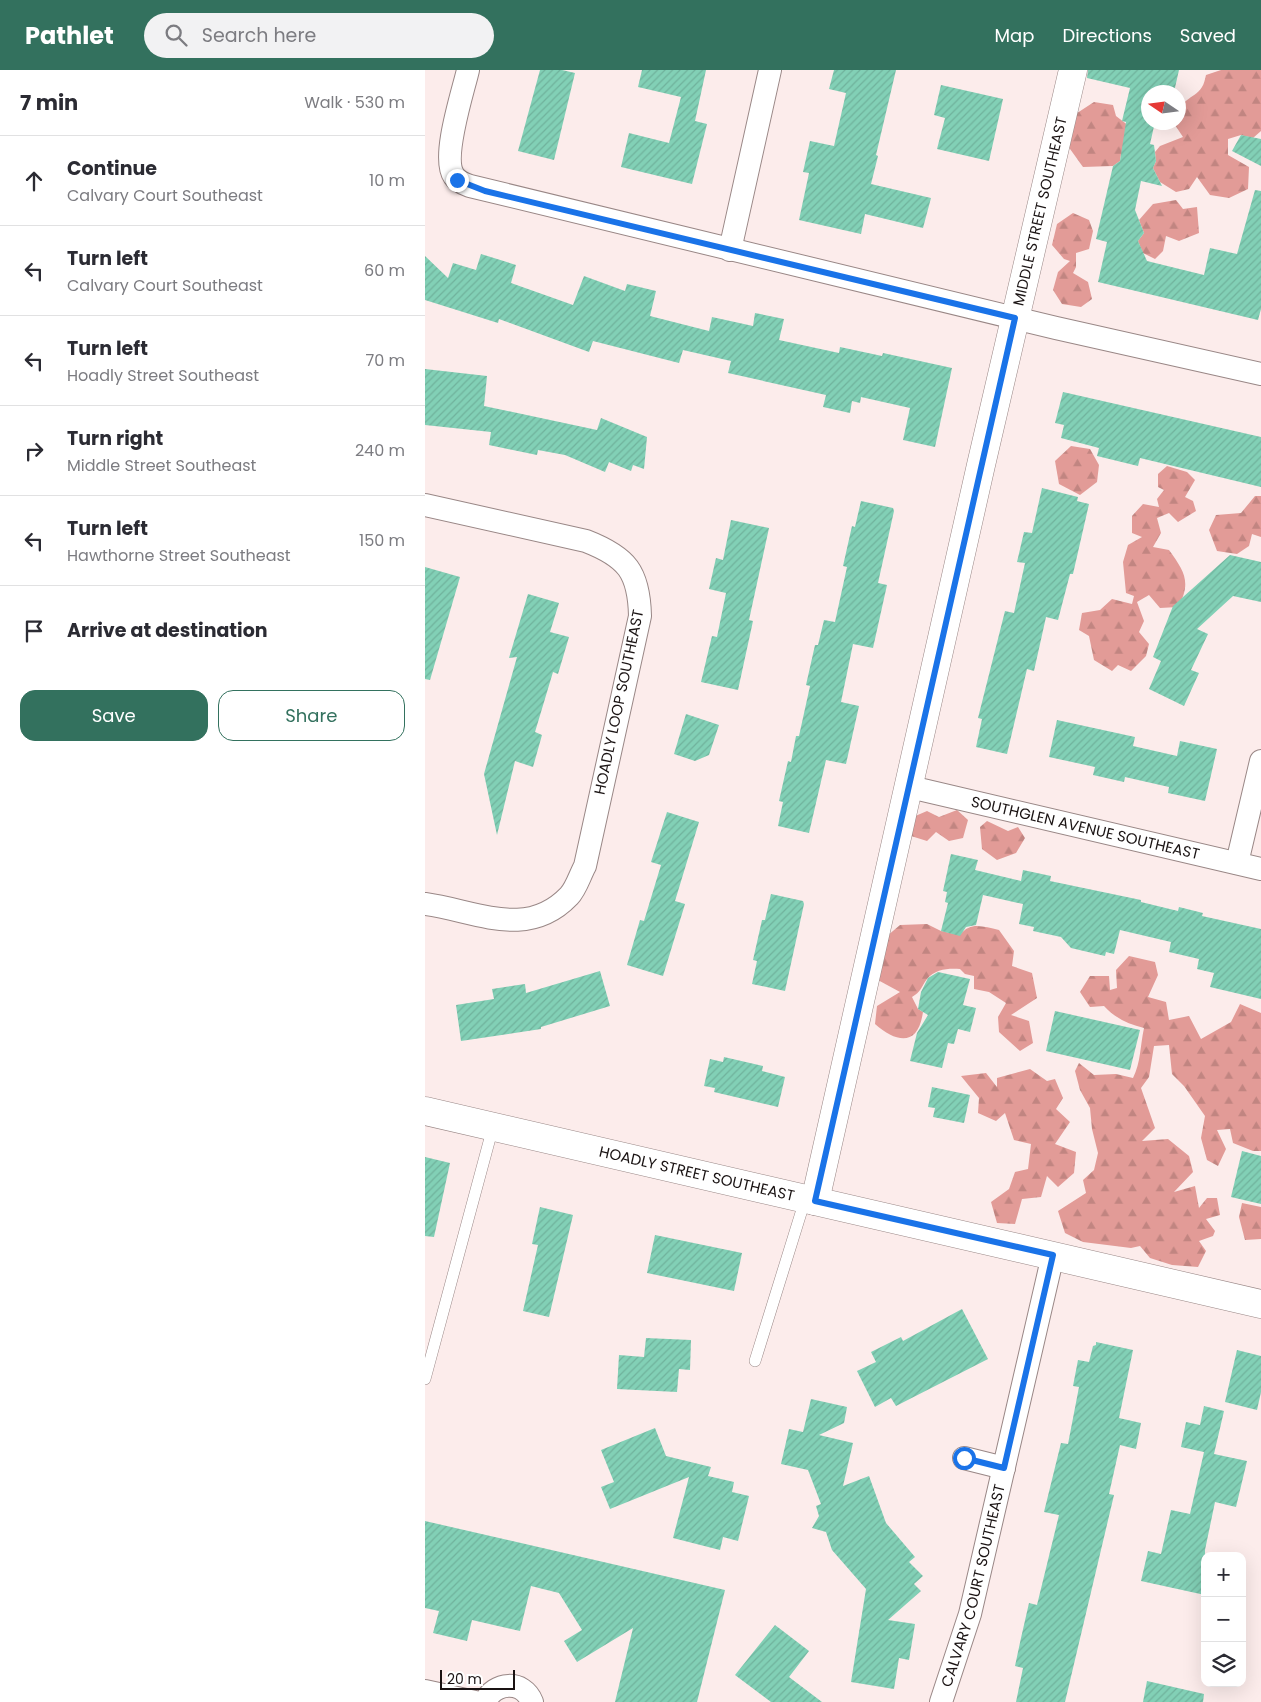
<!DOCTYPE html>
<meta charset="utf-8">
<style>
:root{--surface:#fff;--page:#f2f2f3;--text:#2b2b33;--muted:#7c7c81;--line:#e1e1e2;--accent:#33715e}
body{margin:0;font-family:Poppins,sans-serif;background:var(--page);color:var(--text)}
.controls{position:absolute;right:15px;bottom:15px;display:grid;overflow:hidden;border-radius:10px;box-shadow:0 5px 20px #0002}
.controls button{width:45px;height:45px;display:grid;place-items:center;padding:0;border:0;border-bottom:1px solid var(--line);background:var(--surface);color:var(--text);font:25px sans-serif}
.compass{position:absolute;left:716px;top:15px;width:45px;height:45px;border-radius:50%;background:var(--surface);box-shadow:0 5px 20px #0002;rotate:283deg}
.scale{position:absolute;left:15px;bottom:12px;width:75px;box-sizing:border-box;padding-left:5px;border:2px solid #1a1313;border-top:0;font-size:14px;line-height:18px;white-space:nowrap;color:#1a1313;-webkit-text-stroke:4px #fff;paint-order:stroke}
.stop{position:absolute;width:15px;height:15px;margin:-11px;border:4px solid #1a73e8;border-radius:50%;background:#fff}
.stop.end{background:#1a73e8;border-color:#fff;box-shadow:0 1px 5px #0008}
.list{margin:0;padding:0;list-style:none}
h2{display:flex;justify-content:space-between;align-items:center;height:65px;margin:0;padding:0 20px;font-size:21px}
h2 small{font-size:16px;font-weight:400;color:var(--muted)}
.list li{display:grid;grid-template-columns:32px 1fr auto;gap:15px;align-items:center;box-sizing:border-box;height:90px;padding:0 20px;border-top:1px solid var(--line)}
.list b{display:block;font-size:19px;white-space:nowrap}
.list p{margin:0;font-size:16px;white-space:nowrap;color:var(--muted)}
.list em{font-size:16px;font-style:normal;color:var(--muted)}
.actions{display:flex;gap:10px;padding:15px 20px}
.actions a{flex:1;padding:11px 0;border:1px solid var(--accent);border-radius:15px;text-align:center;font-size:18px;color:var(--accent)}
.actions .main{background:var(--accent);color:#fff}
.icon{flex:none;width:28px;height:28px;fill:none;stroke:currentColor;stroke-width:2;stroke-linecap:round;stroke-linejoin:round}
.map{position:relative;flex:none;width:836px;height:1632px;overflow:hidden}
header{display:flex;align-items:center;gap:30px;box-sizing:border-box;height:70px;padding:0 25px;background:var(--accent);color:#fff}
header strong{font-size:24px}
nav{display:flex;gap:28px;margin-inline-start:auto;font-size:18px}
.search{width:350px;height:45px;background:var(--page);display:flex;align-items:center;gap:12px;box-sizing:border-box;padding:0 18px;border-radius:28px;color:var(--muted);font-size:19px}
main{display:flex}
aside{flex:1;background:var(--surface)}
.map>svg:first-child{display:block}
.forest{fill:url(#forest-firs)}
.building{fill:url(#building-hatch)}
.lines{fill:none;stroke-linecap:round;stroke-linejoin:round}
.lane-casing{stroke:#998786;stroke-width:12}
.street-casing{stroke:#998786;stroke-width:24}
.secondary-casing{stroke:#998786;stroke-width:29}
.lane{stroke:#fff;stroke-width:11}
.street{stroke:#fff;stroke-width:22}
.secondary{stroke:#fff;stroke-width:28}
.route{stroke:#1a73e8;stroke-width:6}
.labels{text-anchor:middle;stroke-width:4.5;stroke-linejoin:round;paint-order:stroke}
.street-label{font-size:15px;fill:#1a1313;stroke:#fff}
</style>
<header>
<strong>Pathlet</strong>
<div class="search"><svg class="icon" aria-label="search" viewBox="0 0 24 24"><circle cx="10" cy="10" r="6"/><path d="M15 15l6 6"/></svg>Search here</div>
<nav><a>Map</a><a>Directions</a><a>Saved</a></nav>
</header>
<main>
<aside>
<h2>7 min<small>Walk · 530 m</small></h2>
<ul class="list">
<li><svg class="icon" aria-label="ahead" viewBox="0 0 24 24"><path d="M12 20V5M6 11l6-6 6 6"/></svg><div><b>Continue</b><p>Calvary Court Southeast</p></div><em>10 m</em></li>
<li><svg class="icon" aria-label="left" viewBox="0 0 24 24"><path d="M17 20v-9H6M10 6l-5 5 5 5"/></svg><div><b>Turn left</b><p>Calvary Court Southeast</p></div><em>60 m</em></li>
<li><svg class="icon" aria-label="left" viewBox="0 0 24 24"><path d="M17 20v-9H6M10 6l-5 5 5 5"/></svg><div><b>Turn left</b><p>Hoadly Street Southeast</p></div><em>70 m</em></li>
<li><svg class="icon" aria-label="right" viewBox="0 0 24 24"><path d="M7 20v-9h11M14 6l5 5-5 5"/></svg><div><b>Turn right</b><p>Middle Street Southeast</p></div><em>240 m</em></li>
<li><svg class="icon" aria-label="left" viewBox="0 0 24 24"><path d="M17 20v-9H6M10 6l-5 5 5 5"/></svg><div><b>Turn left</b><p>Hawthorne Street Southeast</p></div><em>150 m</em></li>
<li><svg class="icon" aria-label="arrive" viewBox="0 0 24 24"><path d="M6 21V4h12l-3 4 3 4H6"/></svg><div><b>Arrive at destination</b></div></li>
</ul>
<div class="actions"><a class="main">Save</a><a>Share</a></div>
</aside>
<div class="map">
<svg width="836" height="1632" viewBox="0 0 836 1632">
<defs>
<pattern id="forest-firs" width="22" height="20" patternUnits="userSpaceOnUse" patternTransform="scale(1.25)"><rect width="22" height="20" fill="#e29b97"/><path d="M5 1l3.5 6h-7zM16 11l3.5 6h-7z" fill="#c18581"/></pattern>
<pattern id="building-hatch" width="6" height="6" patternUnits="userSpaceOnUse" patternTransform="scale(1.25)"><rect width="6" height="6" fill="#82d0b6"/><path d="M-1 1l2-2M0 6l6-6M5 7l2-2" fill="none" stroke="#70b29c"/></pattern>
</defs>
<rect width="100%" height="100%" fill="#fceceb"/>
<g class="forest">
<path d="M796,0h40v61l-8,7 -12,-3 -13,4v16l21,12 -1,22 -19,9 -19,-3 -13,-18 -8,12 -13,3 -16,-10 -7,-14 3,-7 -1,-9 5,-6 23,-9 -8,-12 4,-3c0,-26 14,-21 23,-35 2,-3 3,-8 4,-12z"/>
<path d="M669,32l19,3 3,11 22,17 -10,22 -7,-1 -1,7 -7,5 -30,1 -18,-25 6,-25z"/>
<path d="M751,130l7,9 14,-2 2,26 -20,8 -13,-5 -3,15 -8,8 -12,-6 -5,-12 6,-8 -5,-13 14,-16z"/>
<path d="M648,143l16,7 4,11 -4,18 -13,4v14l-3,6 15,9 4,17 -11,8 -19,-3 -9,-14 5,-18 12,-11 -6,-2 -12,-14 5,-21z"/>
<path d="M646,376l19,3 9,16 -2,17 -17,13 -21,-11 -4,-23z"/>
<path d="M742,396l20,6 8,8 -10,17 8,4 3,10 -18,11 -9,-9 -12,5 4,15 -8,14 16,3c15,21 23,32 9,57l-18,1 -11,-13 -12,7 7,19 -5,11 10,12 -3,12 -15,15 -13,-6 -6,6 -18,-11 -5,-24 -10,-6 3,-17 18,-3 12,-11 20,5 2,-8 -8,-3 -3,-31 5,-17 14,-8 -10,-4v-17l11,-12 16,3 -2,-8 7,-9 -6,-3v-13z"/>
<path d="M830,426h6v41l-9,-3 -3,12 -12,8 -20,-3 -8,-21 7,-15 25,-2z"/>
<path d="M532,740l11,10 -5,18 -14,3 -13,-9 -9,9 -16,-5 2,-19 14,-6 12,6z"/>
<path d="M562,751l21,10 10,-4 7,11 -9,15 -19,7 -15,-11 -2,-22z"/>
<path d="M502,854l14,7 19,4c11,-14 23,-8 39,-5l15,21 -2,15 20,7 5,25 -26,17 18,6 4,22 -13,8 -21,-19 -1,-15 8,-14 -17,-11 -15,-3v-13l-9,-2 -5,-5c-11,-1 -25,0 -33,10 -6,8 -6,13 -15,18l6,12 5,3c-5,35 -26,31 -48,12l2,-18 23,-14 -24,-13 -9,-26 33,-28z"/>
<path d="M704,886l26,6 3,13 -10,22 18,5 3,18 20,-4 12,23 30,-17 9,-18 21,9v138h-8l-20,-8 -3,-14 -13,1 9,19 -8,17 -11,-6 -6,-22 4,-22 -21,-30 -12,-12 -3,-29 -15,1 -5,31 -8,11 14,40 -13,13 26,-2 21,17 4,16 -19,20 21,-6 4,22 8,-10h10l3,17 -14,4 9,12 -2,5 -14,5 7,10 -8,16 -26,-2 -22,-7 -10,-12 -9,2 -48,-6 -18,-9 -7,-22 28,-18 -3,-13 11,-10 4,-17 -6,-24 -2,-21 -10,-18 -5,-19 4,-8 15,12 22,-1 17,4c8,-16 7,-32 11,-50 -16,-4 -29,-10 -40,-22l-14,1 -10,-15 10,-16h19l1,14 7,-2 -1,-18z"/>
<path d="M605,999l17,12 8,-2 8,19 -7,11 14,13 -15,22 21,8 -2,21 -16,14 -11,-11 -6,21 -19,2 -7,25 -18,-1 -6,-21 18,-13 6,-17 13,-3 3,-25 -17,-4 -9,-27 -9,8 -18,-8 1,-15 -18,-22 25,-3 11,14v-9z"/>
<path d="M817,1133l19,4v32l-16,1 -6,-23z"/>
</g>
<g class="building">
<path d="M115,0h22l13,3 -21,87 -36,-9z"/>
<path d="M217,0h64l-11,51 12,3 -15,60 -71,-17 8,-34 40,10 12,-46 -43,-10z"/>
<path d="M409,0h62l-20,85 2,1 -7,28 60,14 -8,30 -58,-14 -4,20 -62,-14 10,-47 -6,-1 7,-31 24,5 12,-53 -17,-4z"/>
<path d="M663,0h91l-5,22h-25v30h6l-5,22 4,1 2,16 -3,7 9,18 -21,-5 -6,29 9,23 -6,8 9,20 57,14 6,-27 27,6 18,-64 6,1v118l-3,11 -160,-38 9,-40 -11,-3 17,-73 7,-5 6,-39 -4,-1 8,-33 -43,-10z"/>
<path d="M516,15l62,14 -14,62 -52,-12 8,-31 -11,-3z"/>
<path d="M816,65l20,4v27l-29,-15z"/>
<path d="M56,184l35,11 -5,18 62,22 11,-29 41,15 2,-7 29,7 -6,25 59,15 3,-14 41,9 2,-13 29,6 -5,21 60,13 1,-6 42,9 1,-3 69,15 -17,79 -32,-7 7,-32 -49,-11 -1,6 -8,-2 -2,12 -27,-6 3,-12 -98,-22 3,-12 -48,-11 -4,13 -86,-22 -4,11 -90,-33 -1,4 -73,-23v-44l23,22 5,-15 23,7z"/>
<path d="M0,299l62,7 -3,30 113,24 4,-12 46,19 -3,32 -11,-4 -2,6 -22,-9 -4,10 -40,-17 -27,-5 -1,5 -48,-10 2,-13 -66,-7z"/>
<path d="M638,322l198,45v50l-121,-29 -2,8 -41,-10 2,-8 -38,-10 3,-13 -9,-2z"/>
<path d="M617,418l36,9 -1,4 12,3 -16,70h-3l-12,46 -12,-3 -12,54 -7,-2 -20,85 -31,-7 6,-28 -4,-1 27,-107 9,2 11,-50 -8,-1 7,-30 8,1z"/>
<path d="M436,431l32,7 1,3 -16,72 9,2 -14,63 -20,-4 -12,58 18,4 -13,58 -20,-4 -17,73 -31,-7 5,-24 -4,-1 9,-40 3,1 5,-26h3l11,-50 -4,-1 9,-40h3l6,-25 11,2 12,-55 -4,-1 9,-40 3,1z"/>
<path d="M306,450l38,8 -20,92 4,1 -15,69 -37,-8 11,-46 5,1 9,-44 -17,-4 7,-31 7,2z"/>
<path d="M805,485l31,7v40l-28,-6 -36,33 11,5 -17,36 8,3 -15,33 -35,-17 12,-28 -8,-4 20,-51z"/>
<path d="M0,497l35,10 -30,103 -5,-1z"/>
<path d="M103,524l31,9 -9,29 19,5 -11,37 -5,-2 -18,60 7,3 -9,32 -18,-6 -18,74 -13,-61 33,-117 -8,1z"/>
<path d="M261,644l33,11 -10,30 -14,6 -21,-7z"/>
<path d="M632,650l78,17 -2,9 44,10 3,-15 37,8 -12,52 -37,-8 1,-6 -44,-10 -1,5 -31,-7 2,-8 -46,-10z"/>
<path d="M242,742l32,10 -24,79 10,3 -22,72 -36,-11 13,-45 4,1 17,-56 -10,-3z"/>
<path d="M526,784l27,6 -3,10 46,11 2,-11 28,6 -1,5 91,19v2l37,9 1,-4 24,6 -1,3 59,13v70l-51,-12 4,-14 -17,-4 2,-10 -30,-7 2,-10 -51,-12 -6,24 -8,-2 -1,4 -34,-8 -10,-11 -28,-6 1,-4 -15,-3 4,-20 -40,-9 -7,30 -10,2 -6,9 -19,-5 7,-28 -3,-1 2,-10 -4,-1z"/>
<path d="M346,824l32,7 1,3 -19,87 -33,-7 5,-23 -4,-1 9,-40h3z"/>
<path d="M175,901l10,35 -69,21v2l-80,12 -5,-36 38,-6 -2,-10 33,-5 1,9z"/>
<path d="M513,902l32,7 -7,26 13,3 -6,24 -12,-3 -4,15 -6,-1 -6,25 -32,-7 7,-28 11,-18 -10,-6 3,-17 7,-14z"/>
<path d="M630,941l85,19 -10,40 -84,-19z"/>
<path d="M299,987l39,9 -1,5 23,6 -7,30 -64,-15 1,-4 -11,-2 6,-27 13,3z"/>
<path d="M507,1017l38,8 -6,28 -31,-6 2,-9 -7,-1z"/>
<path d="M817,1081l19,5v48l-30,-7z"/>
<path d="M0,1087l25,6 -16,74 -9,-1z"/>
<path d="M115,1137l33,8 -24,102 -26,-6 15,-66 -6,-1z"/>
<path d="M230,1165l87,18 -8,38 -87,-18z"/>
<path d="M537,1239l26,50 -92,47 -5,-8 -16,9 -18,-36 19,-9 -5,-10 30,-15 2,4z"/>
<path d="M221,1268l45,2 -1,30 -11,-1 -2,23 -60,-3 2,-34 25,2z"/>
<path d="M671,1272l37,8 -14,68 22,5 -5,26 -16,-4 -11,49 5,1 -49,207h-49l7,-34 -8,-2 6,-28 8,-35 8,2 22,-90 -15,-3 17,-69 7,1 11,-57 -6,-1 5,-26 11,2 4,-16 3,-1z"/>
<path d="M812,1280l24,6v36l-4,18 -32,-8z"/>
<path d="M386,1329l36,8 -3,16 -25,12 34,8 -10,43 26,-10 17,47 29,34 -6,5 14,14 -9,8 7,7 -33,29 27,4 -6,36 -10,-2 -5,31 -43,-7 15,-93 -34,-39 -6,-18 -14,-4 7,-12 -3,-10 5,-2 -13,-34 -27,-6 8,-35 14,3z"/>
<path d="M779,1336l20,5 -10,43 33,7 -11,46 -21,-5 -10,48v45l-64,-14 7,-30 13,3 10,-44 19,4 14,-62 -23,-5 5,-25 14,3z"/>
<path d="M230,1358l11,28 45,11 -3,9 26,6 -2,10 17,4 -11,45 -15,-4 -3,13 -47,-12 16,-61 -79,32 -9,-22 13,-5 -13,-32z"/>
<path d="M0,1451l300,69 -28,112h-82l18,-74 -56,34 -13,-21 18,-11 -23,-37 -28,-7 -11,45 -48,-11 -5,21 -34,-8 6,-22 -14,-3z"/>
<path d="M350,1555l34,26 -20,26 33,25h-51l-36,-27z"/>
<path d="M722,1611l57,13 -1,8h-60z"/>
</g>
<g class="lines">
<g class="lane-casing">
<g id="lane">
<path d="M330,1291l50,-161"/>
<path d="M0,1309l68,-252"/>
</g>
</g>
<g class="street-casing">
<g id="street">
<path d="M43,0c-5,22 -27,88 -14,106 4,6 11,8 16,10l586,142 205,46"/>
<path d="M305,180l40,-180"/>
<path d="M0,435l161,36c41,16 53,31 54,75l-55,250c-5,9 -9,23 -16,30 -42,44 -93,15 -144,8"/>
<path id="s1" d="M485,717l351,82"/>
<path d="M812,793l24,-102"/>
<path d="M539,1388l40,10"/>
<path d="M0,1621l50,11"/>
<path d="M60,1632c9,-20 38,-23 47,0"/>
<path id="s2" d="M516,1632l29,-88 83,-359"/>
</g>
</g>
<g class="secondary-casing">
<g id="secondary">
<path id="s3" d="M0,1041l836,193"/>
<path id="s4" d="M390,1131l166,-736 92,-395"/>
</g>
</g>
<use href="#lane" class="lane"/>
<use href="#street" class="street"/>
<use href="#secondary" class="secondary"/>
</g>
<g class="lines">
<path class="route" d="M32,110l28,11 530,127 -200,883 238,54 -49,213 -40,-10"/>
</g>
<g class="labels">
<g class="street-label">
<text dy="5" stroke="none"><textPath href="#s4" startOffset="1015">MIDDLE STREET SOUTHEAST</textPath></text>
<text transform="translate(194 632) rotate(-78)" y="5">HOADLY LOOP SOUTHEAST</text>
<text dy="5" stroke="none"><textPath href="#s1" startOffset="180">SOUTHGLEN AVENUE SOUTHEAST</textPath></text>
<text dy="5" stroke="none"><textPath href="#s3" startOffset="279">HOADLY STREET SOUTHEAST</textPath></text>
<text dy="5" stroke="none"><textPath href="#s2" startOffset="121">CALVARY COURT SOUTHEAST</textPath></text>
</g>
</g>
</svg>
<div class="controls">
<button>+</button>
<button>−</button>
<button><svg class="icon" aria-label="layers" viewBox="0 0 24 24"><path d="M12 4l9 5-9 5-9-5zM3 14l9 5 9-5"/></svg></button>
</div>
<svg class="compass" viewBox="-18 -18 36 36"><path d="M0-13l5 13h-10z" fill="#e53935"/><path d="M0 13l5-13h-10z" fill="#7c7c81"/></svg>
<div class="scale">20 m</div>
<div class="stop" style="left:539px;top:1388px"></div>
<div class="stop end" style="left:32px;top:110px"></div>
</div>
</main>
